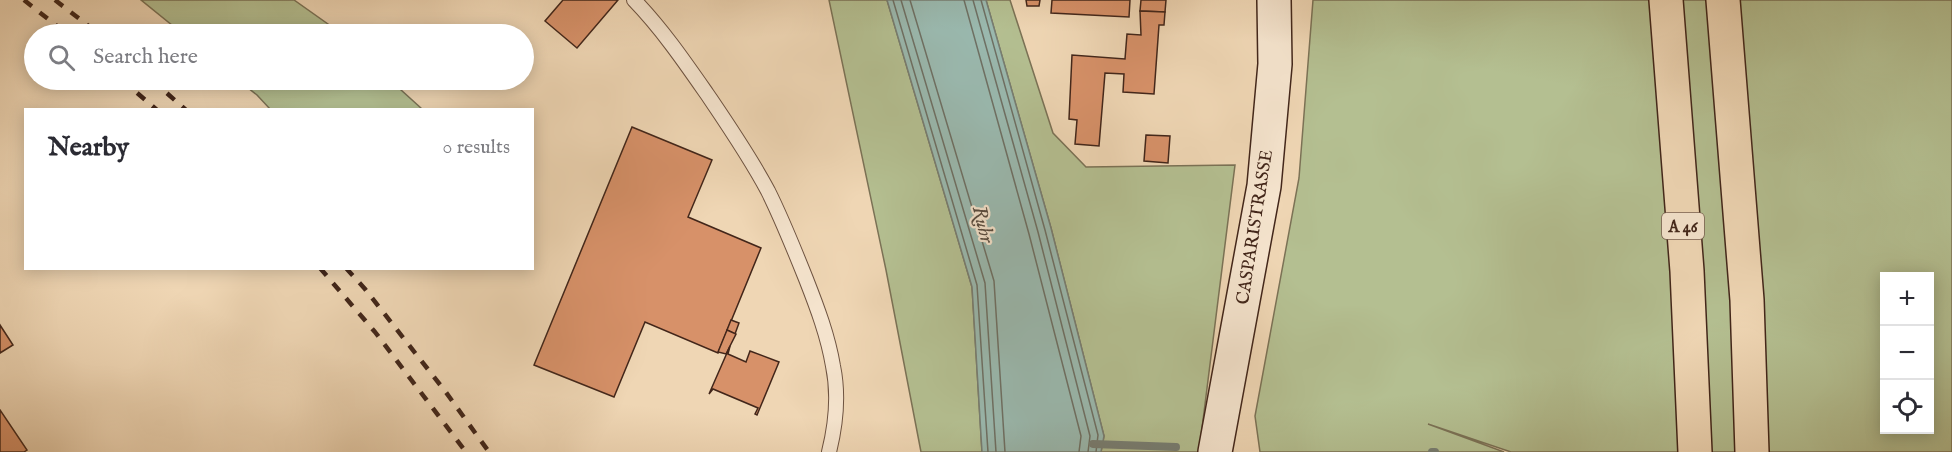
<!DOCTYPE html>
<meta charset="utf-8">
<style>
:root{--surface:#fff;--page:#f2f2f3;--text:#2b2b33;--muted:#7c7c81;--line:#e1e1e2}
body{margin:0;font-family:"IM FELL English",serif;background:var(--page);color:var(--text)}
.controls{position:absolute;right:18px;bottom:18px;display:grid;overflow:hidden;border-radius:0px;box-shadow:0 3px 15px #0003}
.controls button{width:54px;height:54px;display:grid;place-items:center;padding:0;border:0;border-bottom:2px solid var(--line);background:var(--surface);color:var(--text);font:30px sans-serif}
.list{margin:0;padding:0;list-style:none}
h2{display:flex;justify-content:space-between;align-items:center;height:78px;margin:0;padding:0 24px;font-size:26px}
h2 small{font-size:20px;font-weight:400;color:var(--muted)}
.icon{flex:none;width:33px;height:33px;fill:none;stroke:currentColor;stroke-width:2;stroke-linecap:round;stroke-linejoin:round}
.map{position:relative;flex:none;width:1952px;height:452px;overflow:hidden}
.search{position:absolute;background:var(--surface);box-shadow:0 3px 15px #0003;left:24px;top:24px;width:510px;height:66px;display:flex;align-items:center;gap:15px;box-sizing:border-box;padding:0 21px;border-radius:33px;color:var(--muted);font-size:22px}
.panel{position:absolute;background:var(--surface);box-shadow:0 3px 15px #0003;left:24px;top:108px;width:510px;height:162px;border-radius:0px}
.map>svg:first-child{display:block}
.green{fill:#b4bf91;stroke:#7b7256;stroke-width:1.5;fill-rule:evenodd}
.water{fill:#9ab9af;stroke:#777e73;stroke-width:1.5}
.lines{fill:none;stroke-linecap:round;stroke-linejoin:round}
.shore{stroke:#6e7064;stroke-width:1.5}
.stream{stroke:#777e73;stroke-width:8}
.building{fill:#d79169;stroke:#42261a;stroke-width:1.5}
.lane-casing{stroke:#6d5240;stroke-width:16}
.secondary-casing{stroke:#42261a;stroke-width:36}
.highway-casing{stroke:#42261a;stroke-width:36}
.lane{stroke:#f5e4ce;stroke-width:14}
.secondary{stroke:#f5e4ce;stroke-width:33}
.highway{stroke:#efd6b4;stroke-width:33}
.rail{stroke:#42261a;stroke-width:4.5;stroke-dasharray:10 10;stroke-linecap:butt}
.labels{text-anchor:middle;stroke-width:4.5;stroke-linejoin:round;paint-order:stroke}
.shield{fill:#f5e4ce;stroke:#785f50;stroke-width:1.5}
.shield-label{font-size:16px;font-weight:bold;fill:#42261a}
.street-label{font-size:18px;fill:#42261a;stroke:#f5e4ce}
.water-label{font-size:20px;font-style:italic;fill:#584b3f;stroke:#f5e4ce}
</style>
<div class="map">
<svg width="1952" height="452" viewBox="0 0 1952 452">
<rect width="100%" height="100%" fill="#efd6b4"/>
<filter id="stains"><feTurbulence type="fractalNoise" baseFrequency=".00333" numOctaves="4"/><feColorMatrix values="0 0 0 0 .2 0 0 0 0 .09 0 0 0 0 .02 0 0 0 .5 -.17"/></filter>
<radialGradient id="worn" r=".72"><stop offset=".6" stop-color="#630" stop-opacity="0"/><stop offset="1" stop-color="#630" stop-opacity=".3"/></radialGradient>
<g class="green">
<path d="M141,0h153l48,34h-159z"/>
<path d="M829,0h58l85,287 10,165h-61l-35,-182z"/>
<path d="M986,0h24l43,133 33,34 149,-2 -36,287h-98l3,-16 -53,-208z"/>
<path d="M1313,0h639v452h-441l-83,-28 76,28h-244l-5,-36 44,-238zM1884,276h46v154h-46z"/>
<path d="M238,80h152l32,29h-152l-13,-14z"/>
</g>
<path class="water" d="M887,0h99l65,228 53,208 -3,16h-119l-10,-165z"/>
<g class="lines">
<g class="shore">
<path d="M893,0l84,285 11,167"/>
<path d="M901,0l84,283 11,169"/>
<path d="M910,0l84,281 11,171"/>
<path d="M964,0l65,234 52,202 -2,16"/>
<path d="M973,0l65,232 52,204 -2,16"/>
<path d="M981,0l64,230 53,205 -2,17"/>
</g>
<g class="stream">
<path d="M1093,444l83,3"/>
<path d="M1432,452h3"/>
</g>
</g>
<g class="building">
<path d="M563,0h55l-41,48 -32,-27z"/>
<path d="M1026,0h14l-1,6h-12z"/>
<path d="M1052,0h78l-1,17 -78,-4z"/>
<path d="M1141,0h25l-1,12 -25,-1z"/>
<path d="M1140,11l25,1 -1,13h-5l-5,69 -31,-2 1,-18 -19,-1 -6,73 -24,-2 2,-24 -8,-1 3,-64 53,4 2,-25 14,1z"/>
<path d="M632,127l80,33 -24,57 73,31 -43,105 -73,-31 -31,75 -80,-32z"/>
<path d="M1146,135l24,1 -2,27 -24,-2z"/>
<path d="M731,320l8,3 -4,11 -8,-4z"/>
<path d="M0,325l13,20 -13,8z"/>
<path d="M727,330l9,4 -10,20 -8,-2z"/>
<path d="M730,346l-2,8 18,8 4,-11 29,11 -22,53 -2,-1 3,-6 -45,-19 -4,5z"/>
<path d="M0,410l27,40 -3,2h-24z"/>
</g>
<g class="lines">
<g class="lane-casing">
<path id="lane" d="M634,0c28,29 50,61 73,94 21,31 43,63 61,97 14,28 26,58 38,88 11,28 22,57 27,87 6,29 3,58 -4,86"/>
</g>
<g class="secondary-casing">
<path id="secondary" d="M1215,452l49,-266 11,-122 -1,-64"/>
</g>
<g class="highway-casing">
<g id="highway">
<path d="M1666,0l21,271 8,181"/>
<path d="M1723,0l24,300 5,152"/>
</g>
</g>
<use href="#lane" class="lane"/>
<use href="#secondary" class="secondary"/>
<use href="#highway" class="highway"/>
<g class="rail">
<path d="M24,0l43,34"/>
<path d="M55,0l44,34"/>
<path d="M122,80l35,30"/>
<path d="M152,80l34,30"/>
<path d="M320,268l55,64 91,120"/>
<path d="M346,268l19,21 80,102 44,61"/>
</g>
</g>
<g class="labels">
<rect class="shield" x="1662" y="213" width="42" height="26" rx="4.5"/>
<g class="shield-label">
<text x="1683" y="232">A 46</text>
</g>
<g class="street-label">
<text transform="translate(1254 227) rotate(-81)" y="6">CASPARISTRASSE</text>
</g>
<g class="water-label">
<text transform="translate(984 224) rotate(76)" y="7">Ruhr</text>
</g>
</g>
<rect width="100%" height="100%" filter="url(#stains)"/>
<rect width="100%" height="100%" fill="url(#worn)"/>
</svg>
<div class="controls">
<button>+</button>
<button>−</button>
<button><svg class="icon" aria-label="locate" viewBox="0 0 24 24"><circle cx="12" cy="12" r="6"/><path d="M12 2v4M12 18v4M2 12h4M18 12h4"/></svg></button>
</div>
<div class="search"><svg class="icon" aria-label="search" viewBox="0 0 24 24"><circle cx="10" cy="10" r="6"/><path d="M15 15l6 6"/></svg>Search here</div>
<section class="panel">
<h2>Nearby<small>0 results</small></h2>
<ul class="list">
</ul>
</section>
</div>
